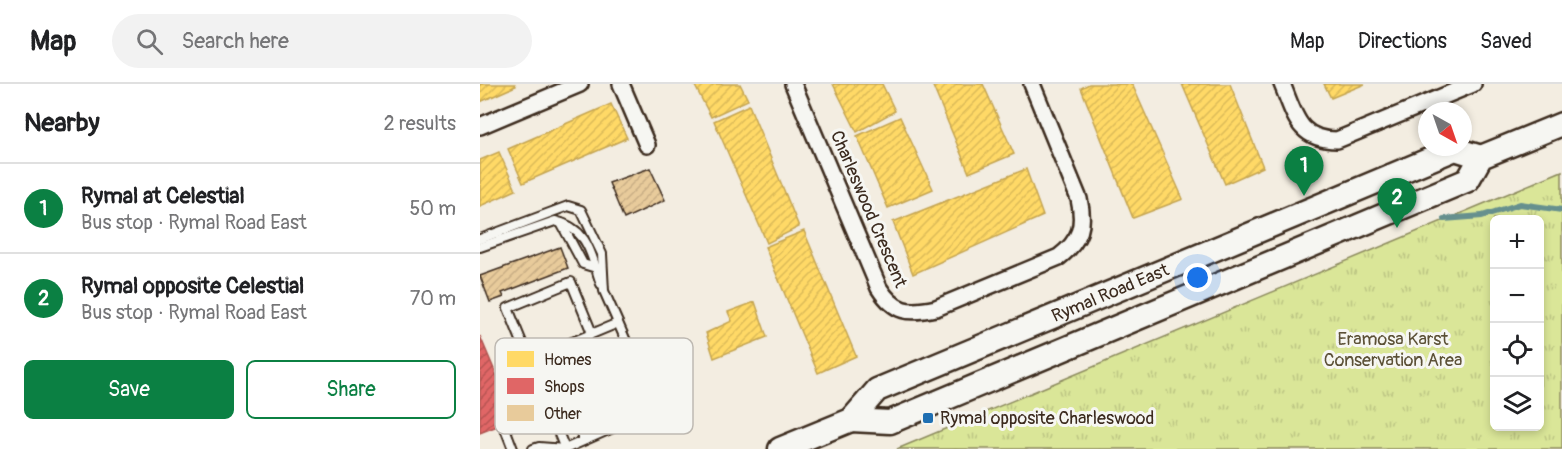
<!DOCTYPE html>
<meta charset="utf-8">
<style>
:root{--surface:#fff;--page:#f2f2f2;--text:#202124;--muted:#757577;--line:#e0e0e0;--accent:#0b8043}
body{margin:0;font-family:Pangolin,sans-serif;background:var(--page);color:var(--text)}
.controls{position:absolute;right:18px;bottom:18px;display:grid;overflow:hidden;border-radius:9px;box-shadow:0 3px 9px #0003}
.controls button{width:54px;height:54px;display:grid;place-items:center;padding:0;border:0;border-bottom:2px solid var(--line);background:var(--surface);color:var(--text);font:30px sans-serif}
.compass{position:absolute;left:938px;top:18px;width:54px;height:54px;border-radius:50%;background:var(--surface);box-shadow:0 3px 9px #0003;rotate:140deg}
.you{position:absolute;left:718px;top:194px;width:21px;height:21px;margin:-15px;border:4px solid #fff;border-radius:50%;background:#1a73e8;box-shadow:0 0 0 9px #1a73e833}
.badge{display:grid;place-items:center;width:39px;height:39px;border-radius:50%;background:var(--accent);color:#fff;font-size:20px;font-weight:700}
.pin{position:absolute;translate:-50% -50px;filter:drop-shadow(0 2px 3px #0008)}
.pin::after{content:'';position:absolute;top:32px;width:21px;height:18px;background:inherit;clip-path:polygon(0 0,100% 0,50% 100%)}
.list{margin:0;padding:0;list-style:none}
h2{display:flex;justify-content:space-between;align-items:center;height:78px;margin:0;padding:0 24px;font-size:26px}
h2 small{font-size:20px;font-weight:400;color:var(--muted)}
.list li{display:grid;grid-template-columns:39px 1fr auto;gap:18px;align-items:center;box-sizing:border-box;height:90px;padding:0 24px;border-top:2px solid var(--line)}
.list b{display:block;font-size:22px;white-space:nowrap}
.list p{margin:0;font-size:20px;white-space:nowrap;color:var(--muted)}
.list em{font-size:20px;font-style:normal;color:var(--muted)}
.actions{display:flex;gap:12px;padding:18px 24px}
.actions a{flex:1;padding:14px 0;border:2px solid var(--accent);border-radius:9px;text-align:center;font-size:21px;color:var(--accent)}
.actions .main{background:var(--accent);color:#fff}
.icon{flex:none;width:33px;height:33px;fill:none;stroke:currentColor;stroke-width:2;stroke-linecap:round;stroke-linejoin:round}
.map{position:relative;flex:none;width:1082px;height:365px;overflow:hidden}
header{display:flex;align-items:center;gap:36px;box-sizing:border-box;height:84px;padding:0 30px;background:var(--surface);border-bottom:2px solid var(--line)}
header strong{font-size:28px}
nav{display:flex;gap:33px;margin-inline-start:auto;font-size:21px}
.search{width:420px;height:54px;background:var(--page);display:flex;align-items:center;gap:15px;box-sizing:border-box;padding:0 21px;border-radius:33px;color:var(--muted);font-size:22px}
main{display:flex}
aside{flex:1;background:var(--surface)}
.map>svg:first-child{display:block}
.park{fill:url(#park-tufts);stroke:#8a885b;stroke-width:1.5;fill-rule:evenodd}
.homes{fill:url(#homes-hatch);stroke:#c4a450;stroke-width:1.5}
.shops{fill:url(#shops-hatch);stroke:#ae5450;stroke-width:1.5}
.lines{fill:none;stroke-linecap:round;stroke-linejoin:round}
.stream{stroke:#66908e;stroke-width:6}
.building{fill:url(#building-hatch);stroke:#3b2a1e;stroke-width:1.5}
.lane-casing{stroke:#3b2a1e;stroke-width:12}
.street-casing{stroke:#3b2a1e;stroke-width:20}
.secondary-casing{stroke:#3b2a1e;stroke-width:27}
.lane{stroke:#f6f6f2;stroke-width:8}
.street{stroke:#f6f6f2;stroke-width:15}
.secondary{stroke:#f6f6f2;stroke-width:22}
.poi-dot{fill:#1f6fb2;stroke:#f6f6f2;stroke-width:2}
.labels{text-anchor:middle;stroke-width:6;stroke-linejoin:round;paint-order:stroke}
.street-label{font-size:18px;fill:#3b2a1e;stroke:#f6f6f2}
.park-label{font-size:18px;fill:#5b5036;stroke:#f6f6f2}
.poi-label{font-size:18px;fill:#3b2a1e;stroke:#f6f6f2;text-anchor:start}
.key{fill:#f6f6f2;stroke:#beb9b2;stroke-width:1.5}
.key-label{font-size:16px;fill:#3b2a1e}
</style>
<header>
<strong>Map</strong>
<div class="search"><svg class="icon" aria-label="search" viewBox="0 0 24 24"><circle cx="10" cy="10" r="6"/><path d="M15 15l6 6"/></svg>Search here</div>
<nav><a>Map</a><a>Directions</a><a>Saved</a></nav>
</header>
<main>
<aside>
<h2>Nearby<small>2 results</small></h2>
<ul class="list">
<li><span class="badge">1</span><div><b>Rymal at Celestial</b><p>Bus stop · Rymal Road East</p></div><em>50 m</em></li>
<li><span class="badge">2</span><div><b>Rymal opposite Celestial</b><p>Bus stop · Rymal Road East</p></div><em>70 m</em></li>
</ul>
<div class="actions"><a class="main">Save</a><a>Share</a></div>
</aside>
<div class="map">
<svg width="1082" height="365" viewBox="0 0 1082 365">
<defs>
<pattern id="park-tufts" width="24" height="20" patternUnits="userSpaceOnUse" patternTransform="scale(1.5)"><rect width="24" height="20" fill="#dae698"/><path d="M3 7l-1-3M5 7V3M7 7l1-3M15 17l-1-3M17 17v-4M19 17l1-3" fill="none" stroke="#bcc583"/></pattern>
<pattern id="homes-hatch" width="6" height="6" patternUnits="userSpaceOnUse" patternTransform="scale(1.5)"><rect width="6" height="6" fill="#ffd966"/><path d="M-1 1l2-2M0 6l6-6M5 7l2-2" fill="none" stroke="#dbba58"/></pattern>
<pattern id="shops-hatch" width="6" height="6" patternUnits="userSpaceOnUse" patternTransform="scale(1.5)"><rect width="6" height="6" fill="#e06666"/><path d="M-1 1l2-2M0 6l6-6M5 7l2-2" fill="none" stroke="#b75453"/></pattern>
<pattern id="building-hatch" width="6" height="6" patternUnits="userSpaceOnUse" patternTransform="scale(1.5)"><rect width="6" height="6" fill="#e8cb9b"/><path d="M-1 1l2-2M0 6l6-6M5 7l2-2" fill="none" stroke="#c8ae85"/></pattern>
</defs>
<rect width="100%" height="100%" fill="#f3ede1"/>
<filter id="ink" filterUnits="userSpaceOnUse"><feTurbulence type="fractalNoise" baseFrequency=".0167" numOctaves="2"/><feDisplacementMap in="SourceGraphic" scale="12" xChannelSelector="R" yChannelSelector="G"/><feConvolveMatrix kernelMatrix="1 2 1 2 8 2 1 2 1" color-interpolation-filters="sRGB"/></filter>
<g filter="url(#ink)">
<path class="park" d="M1082,87v278h-665zM1014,135h46v207h-46z"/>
<g class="homes">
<path d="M0,0h35l1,2 -36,16z"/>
<path d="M214,0h46l8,16 -37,17z"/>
<path d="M353,0h49l13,27 -38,21z"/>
<path d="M452,0h51l31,70 -45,19z"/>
<path d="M609,0h43l51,115 -50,19 -52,-130z"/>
<path d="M702,0h48l33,83 -38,17z"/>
<path d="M844,0h41l-34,14z"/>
<path d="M131,20l16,34 -104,45 -15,-34z"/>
<path d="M269,21l50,122 -32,16 -53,-122z"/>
<path d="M420,33l33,72 -45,19 -31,-72z"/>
<path d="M19,68l17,38 -36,16v-46z"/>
<path d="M546,85l17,47 -130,58 -20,-52z"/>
<path d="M324,147l52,125 -38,17 -53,-126z"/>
<path d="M275,218l12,35 -53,21 -8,-25 26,-12 -4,-9z"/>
</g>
<path class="shops" d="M0,252l35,83 -35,14z"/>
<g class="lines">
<path class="stream" d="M964,135l38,-3 38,-12 42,6"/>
</g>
<g class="building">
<path d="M170,84l15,32 -41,19 -15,-36z"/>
<path d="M80,163l8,21 -66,25 2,4 -14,5 -10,-26z"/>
</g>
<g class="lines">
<g class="lane-casing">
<g id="lane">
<path d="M81,139l22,41 13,4"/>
<path d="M0,155l88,-33 13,4 21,44 2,37 52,118 -91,40 -57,-141 63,-26 21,51"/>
<path d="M0,163l75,-26c34,8 36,34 46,63"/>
<path d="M92,258l16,41"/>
<path d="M79,263l16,41"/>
<path d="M66,269l17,40"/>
<path d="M49,276l89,-37"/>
<path d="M118,325l9,21"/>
<path d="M107,330l8,21"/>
<path d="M95,335l9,21"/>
<path d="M23,339l10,26"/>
<path d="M53,365l6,-2 26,2"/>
</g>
</g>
<g class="street-casing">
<g id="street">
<path d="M141,0l26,61"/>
<path d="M313,0l86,204c16,25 29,26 57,20l123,-51c22,-17 26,-32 20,-58l-47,-115"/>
<path d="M802,0c13,31 16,56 55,56l136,-56"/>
<path d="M0,42l100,-42"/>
</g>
</g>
<g class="secondary-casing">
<g id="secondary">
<path d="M371,336l39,2 578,-242 13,-23 81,-33"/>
<path id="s1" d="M300,365l71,-29 26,-30 578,-241 26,8"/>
</g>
</g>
<use href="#lane" class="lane"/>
<use href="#street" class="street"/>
<use href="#secondary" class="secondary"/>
</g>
</g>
<rect class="poi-dot" x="442" y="328" width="12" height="12" rx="3"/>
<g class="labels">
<g class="street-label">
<text transform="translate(389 125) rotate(67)" y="6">Charleswood Crescent</text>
<text dy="6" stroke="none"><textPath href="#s1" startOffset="369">Rymal Road East</textPath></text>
</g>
<g class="park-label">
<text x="913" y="261">Eramosa Karst<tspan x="913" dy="21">Conservation Area</tspan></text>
</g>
<g class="poi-label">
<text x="460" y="340">Rymal opposite Charleswood</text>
</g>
</g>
<rect x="15" y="254" width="198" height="96" rx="9" class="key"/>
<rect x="27" y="267" width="27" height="16" fill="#ffd966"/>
<rect x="27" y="294" width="27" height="16" fill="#e06666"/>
<rect x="27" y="321" width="27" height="16" fill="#e8cb9b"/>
<g class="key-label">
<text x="64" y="281">Homes</text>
<text x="64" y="308">Shops</text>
<text x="64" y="335">Other</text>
</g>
</svg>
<div class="controls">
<button>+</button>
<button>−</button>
<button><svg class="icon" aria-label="locate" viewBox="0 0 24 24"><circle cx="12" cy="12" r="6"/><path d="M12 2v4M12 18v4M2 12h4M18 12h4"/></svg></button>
<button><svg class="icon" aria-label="layers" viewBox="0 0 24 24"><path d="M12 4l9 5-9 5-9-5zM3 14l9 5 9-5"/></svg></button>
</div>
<svg class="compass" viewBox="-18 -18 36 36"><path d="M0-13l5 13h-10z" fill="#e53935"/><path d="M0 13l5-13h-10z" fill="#757577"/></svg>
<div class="you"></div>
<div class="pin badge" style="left:824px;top:112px">1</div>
<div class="pin badge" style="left:917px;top:144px">2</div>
</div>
</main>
